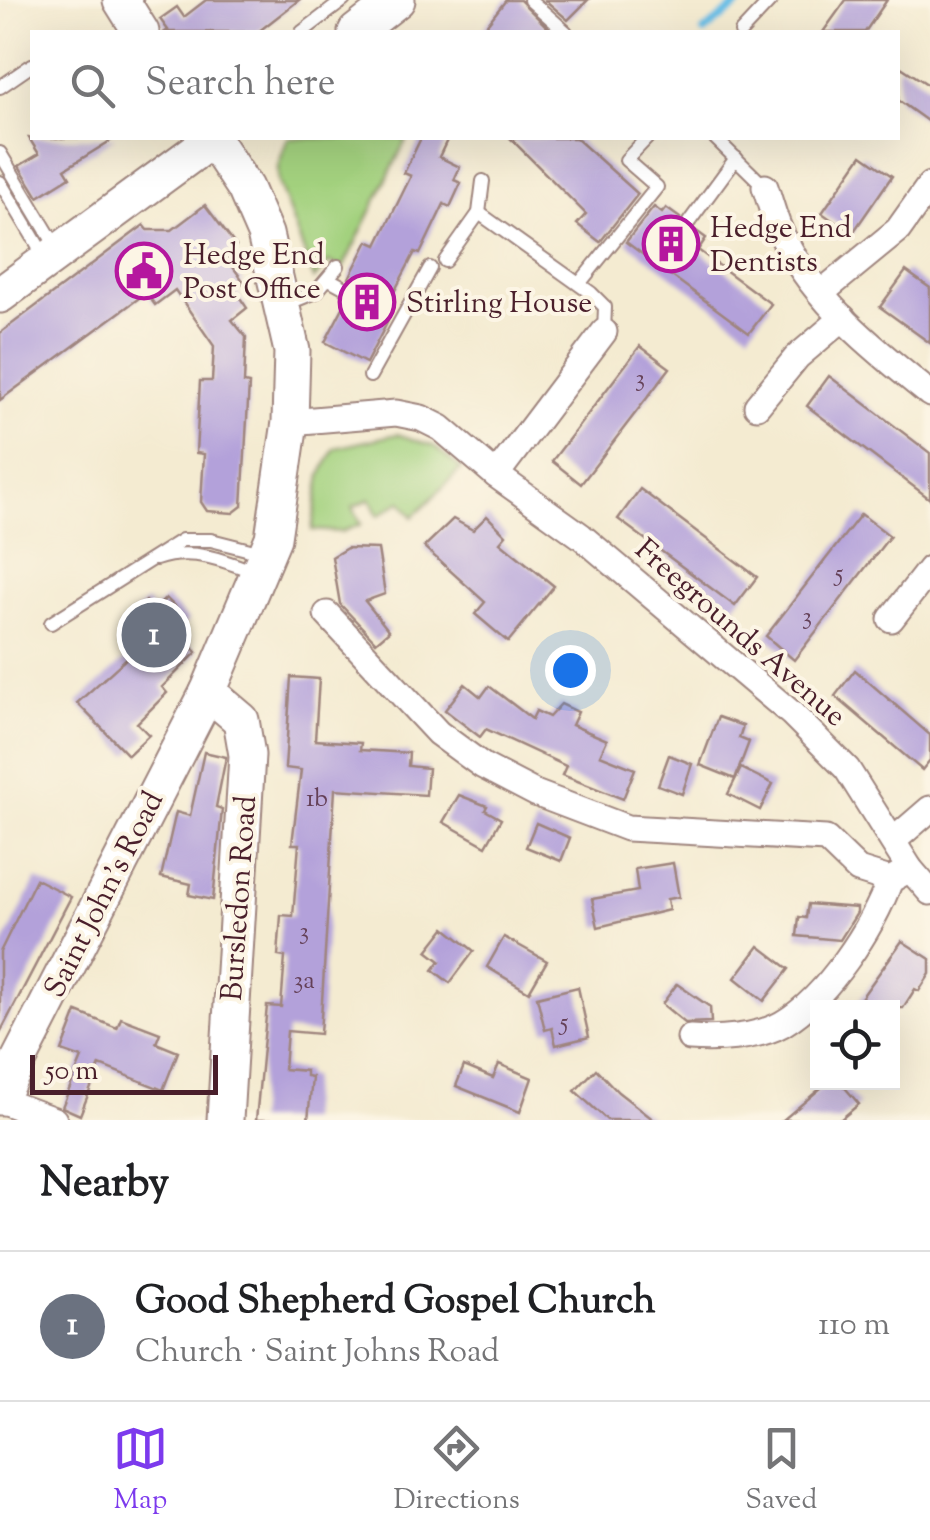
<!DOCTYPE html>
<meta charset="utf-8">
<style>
:root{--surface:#fff;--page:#f2f2f2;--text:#202124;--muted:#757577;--line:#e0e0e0;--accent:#7c3aed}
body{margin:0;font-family:"Sorts Mill Goudy",serif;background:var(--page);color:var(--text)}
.controls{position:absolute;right:30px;bottom:30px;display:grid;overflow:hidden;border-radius:0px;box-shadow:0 10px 40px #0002}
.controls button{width:90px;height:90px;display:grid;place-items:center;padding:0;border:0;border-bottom:2px solid var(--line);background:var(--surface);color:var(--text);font:50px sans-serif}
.scale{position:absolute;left:30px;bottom:25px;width:188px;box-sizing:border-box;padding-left:10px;border:5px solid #4a1f2b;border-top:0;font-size:28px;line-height:35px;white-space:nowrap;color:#4a1f2b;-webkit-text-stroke:8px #fcf5e5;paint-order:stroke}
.you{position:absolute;left:570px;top:670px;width:35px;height:35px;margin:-25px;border:8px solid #fff;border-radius:50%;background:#1a73e8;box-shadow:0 0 0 15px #1a73e833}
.badge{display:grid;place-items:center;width:65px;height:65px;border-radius:50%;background:var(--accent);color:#fff;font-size:32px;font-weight:700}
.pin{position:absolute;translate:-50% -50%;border:5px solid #fff;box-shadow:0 2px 10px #0006}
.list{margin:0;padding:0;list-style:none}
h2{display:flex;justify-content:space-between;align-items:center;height:130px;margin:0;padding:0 40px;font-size:42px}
h2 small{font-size:32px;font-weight:400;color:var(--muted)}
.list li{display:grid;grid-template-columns:65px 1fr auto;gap:30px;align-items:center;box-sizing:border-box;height:150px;padding:0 40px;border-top:2px solid var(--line)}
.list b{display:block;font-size:38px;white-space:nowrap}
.list p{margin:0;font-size:32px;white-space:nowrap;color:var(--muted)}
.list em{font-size:32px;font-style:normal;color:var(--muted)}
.icon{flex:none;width:55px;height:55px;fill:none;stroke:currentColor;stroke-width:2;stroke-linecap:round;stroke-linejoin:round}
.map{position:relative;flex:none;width:930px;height:1120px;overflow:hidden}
.search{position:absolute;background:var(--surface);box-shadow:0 10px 40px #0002;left:30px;right:30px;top:30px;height:110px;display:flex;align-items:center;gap:25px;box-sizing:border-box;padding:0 35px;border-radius:0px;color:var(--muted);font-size:38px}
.sheet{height:280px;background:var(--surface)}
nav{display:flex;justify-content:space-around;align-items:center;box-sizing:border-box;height:140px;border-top:2px solid var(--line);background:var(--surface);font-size:28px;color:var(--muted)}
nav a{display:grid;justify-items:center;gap:5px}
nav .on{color:var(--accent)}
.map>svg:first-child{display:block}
.green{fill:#a3d17e;stroke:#767854;stroke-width:2.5}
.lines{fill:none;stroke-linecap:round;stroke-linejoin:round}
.stream{stroke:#69bfe6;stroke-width:8}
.building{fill:#b3a1da}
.lane-casing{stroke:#9f857e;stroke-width:16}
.street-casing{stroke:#9f857e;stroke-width:29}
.secondary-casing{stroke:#9f857e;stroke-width:39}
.lane{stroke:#fff;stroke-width:12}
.street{stroke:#fff;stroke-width:25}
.secondary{stroke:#fff;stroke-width:35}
.labels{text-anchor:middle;stroke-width:8;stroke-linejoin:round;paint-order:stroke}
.number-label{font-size:25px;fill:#644057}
.poi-label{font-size:30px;fill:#4a1f2b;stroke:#fcf5e5;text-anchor:start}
.street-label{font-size:30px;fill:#4a1f2b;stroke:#fcf5e5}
</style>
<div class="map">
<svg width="930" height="1120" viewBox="0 0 930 1120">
<rect width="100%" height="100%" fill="#fcf5e5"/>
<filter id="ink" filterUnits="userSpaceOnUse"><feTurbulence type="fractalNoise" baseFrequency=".01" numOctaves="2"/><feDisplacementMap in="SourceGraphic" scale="20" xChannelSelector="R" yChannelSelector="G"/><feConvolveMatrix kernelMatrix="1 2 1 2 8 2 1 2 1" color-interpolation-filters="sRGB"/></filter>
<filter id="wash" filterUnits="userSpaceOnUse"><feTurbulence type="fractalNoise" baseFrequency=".0048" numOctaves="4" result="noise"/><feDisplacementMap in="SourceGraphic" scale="40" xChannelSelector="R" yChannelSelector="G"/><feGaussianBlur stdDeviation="2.25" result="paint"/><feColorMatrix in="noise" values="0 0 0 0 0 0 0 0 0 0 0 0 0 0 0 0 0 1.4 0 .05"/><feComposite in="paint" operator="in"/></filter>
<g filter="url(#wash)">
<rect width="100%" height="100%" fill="#f4ebd1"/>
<g class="green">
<path d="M288,138h119l-64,130 -14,-6 -15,17 -36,-97v-16z"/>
<path d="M397,434l37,12 27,23 -48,48 -12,-16 -23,15 -8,-17 -17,8 8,17 -20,8 -29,-2 9,-55 14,-27z"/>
</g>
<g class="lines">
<path class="stream" d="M704,32l40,-32"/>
</g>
<g id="blocks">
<g class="building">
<path d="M206,0h93l-41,32h-93l3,-2 -8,-11 17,-12 7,10z"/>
<path d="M506,0h14l32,32h-71z"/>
<path d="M545,0h43l-20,20z"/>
<path d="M846,0h41l-22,32h-42z"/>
<path d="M898,65l32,21v37l-32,-23z"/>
<path d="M29,138h86l-50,31 5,8 -32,20 -19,-31 20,-12z"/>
<path d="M421,138h27l-9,19 21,10 -6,13 7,3 -11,24 -6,-3 -24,50 -5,-2 -34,65 7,4 -22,42 -41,-21 22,-42 13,-5 -1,-10 -10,-7 19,-37 9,4 34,-69 -7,-3z"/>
<path d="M510,138h66l62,56 -38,48 -23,-18 9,-10z"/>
<path d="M862,155l30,21 -40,58 -30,-21z"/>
<path d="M205,205l31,41 -12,9 20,27 -10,7 13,19 -15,12 14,17 -2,46 5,1 -7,122 -9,7 -26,-2 -6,-9 3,-48 -8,-1 4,-72h12l2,-35 -39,-56 -20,15 -9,-12 -146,107v-67l144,-108 4,5h24z"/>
<path d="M654,207l8,6 4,-5 14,10 2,11 13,1 11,8 -8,12 73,54 -22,29 -123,-91z"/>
<path d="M906,271l24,17v55l-50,-36z"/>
<path d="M640,346l30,22 -89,116 -29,-23z"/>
<path d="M829,376l101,77v46l-123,-93z"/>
<path d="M640,489l117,88 -22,29 -117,-87z"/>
<path d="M861,514l29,22 -96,124 -28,-24z"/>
<path d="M487,516l19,19 -6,7 54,44 -46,56 -33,-28 10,-12 -61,-55 29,-28 20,11z"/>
<path d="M347,548l31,1 7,45 -20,7 24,30 -13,11 -36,-38 -8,-47z"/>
<path d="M166,598l22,22 -11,12 20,20 -35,35 5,6 -30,30 12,12 -21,20 -51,-52 62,-56 -19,-19 26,-27 8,9z"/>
<path d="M855,670l75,65v25l-8,10 -87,-74z"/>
<path d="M291,677l28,2 -4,61 46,3 -1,7 49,3 -1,13 20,2 -2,27 -91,-6 -15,245 -33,-3 -3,38 22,2v5l6,1 -4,43h-52l11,-114 14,1 4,-50 -7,-1 3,-41 12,1 6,-72h-7l9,-74 -16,-2z"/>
<path d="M465,684l16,13 8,-11 43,33 4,-8 13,6 12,-13 17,8 -6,13 35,15 -7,15 35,14 -12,30 -61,-24 4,-9 -80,-37 -6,8 -35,-27z"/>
<path d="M718,717l25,9 -4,12 10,4 -14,37 -35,-14z"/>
<path d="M204,752l22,5 -10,50 6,2 -9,91 -24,-5 2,-11 -30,-7 15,-65 14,4z"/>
<path d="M669,755l23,9 -10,30 -24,-9z"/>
<path d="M741,768l32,16 -13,26 -32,-16z"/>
<path d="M459,795l28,11 -2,4 16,9 -15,27 -43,-24z"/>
<path d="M536,823l34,15 -9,23 -35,-14z"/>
<path d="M673,863l6,34 -12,2 2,11 -71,17 -6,-28 46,-8 -3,-22z"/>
<path d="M36,879l35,18 -71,136v-81z"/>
<path d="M808,904l49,4v5l-17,27 -43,-4 2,-19 7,1z"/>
<path d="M445,928l29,23 -24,32 -17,-13 7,-9 -13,-10z"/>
<path d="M504,937l43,24 -18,31 -42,-25z"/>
<path d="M902,941l28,18v15l-11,17 -4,-2 -12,19h-49z"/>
<path d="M759,946l30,23 -25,32 -29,-23z"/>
<path d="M677,984l33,23 1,15 -26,1 -23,-19z"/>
<path d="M578,987l11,50 -33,8 -4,-17 -7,2 -8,-33z"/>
<path d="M77,1012l40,16 4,-10 39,15 -4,10 22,9 -15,38 -63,-25 -20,50 -18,-8 20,-49 -20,-7z"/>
<path d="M499,1064l33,14 -12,34 -64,-26 8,-20 29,12z"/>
<path d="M596,1069l22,23 36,28h-47l-32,-29z"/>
<path d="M828,1082h12l19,22 -19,16h-57z"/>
</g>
</g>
</g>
<g filter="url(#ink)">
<use href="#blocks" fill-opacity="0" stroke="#9f857e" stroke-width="2.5"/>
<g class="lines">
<g class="lane-casing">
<g id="lane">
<path d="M530,0l36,32"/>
<path d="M302,32l42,-32"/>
<path d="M741,32l30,-32"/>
<path d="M0,87l32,-22"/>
<path d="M715,138l50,49"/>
<path d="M0,153l57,95"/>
<path d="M0,182l45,75"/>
<path d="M479,213l112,80 14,14 -1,25"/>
<path d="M689,222l47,-64"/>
<path d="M445,261l34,-48 4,-32"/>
<path d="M329,279l22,12"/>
<path d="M579,284l78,-97 -31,-27 21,-22"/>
<path d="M284,305l32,-13 22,-26"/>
<path d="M370,376l60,-108"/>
<path d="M156,559c35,-12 68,1 101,14"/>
<path d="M51,623l131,-83h29l51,13"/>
</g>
</g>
<g class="street-casing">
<g id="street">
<path d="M765,187c6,17 10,36 19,52 32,64 91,111 146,155"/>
<path d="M821,293l77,-63 32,-45"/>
<path d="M757,406l40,-49 46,-39"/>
<path d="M290,422l106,-9 25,5 20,10 55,47 85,61 211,178 55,55 63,100 20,23"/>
<path d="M496,475l108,-143"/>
<path d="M327,614l111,119 45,33 52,27 92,35 199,11 32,31 32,10 20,-11"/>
<path d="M891,619l39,-50"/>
<path d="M893,841l37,-32"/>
<path d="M690,1038c28,2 67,0 92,-14 45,-26 91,-97 108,-144"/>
<path d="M0,1100l54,20"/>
</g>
</g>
<g class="secondary-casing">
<g id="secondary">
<path d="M121,0l20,32"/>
<path d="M356,32l41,-32"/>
<path d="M0,295l214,-157"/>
<path d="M208,692l33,28 6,35 -22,365"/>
<path d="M0,1097l208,-405 65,-154 17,-116 2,-71 -27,-117 -20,-46 -33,-50"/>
</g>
</g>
<use href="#lane" class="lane"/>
<use href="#street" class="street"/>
<use href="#secondary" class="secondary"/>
</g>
</g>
<defs>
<g id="building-ring" transform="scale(2.875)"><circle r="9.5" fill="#fcf5e5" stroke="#b5179e" stroke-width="1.5"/><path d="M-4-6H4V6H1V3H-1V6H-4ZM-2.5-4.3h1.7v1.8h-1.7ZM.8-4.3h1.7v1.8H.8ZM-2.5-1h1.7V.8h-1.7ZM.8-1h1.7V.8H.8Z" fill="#b5179e"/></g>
<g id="civic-ring" transform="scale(2.875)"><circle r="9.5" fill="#fcf5e5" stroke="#b5179e" stroke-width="1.5"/><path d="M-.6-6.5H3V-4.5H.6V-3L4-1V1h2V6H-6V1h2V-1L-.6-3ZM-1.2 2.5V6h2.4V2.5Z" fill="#b5179e"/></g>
</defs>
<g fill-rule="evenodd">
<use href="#building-ring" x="671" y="244"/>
<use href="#civic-ring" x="144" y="271"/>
<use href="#building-ring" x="367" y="302"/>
</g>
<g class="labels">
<g class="number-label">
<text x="640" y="386">3</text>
<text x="839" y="581">5</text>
<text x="807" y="624">3</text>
<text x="317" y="806">1b</text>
<text x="304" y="939">3</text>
<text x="304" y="988">3a</text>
<text x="564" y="1030">5</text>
</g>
<g class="poi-label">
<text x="710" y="237">Hedge End<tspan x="710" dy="34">Dentists</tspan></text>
<text x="183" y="264">Hedge End<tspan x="183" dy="34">Post Office</tspan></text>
<text x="406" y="312">Stirling House</text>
</g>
<g class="street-label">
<text transform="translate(741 632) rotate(41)" y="10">Freegrounds Avenue</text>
<text transform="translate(103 894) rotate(-63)" y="10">Saint John's Road</text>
<text transform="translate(238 898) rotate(-86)" y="10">Bursledon Road</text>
</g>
</g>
</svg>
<div class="controls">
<button><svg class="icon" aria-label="locate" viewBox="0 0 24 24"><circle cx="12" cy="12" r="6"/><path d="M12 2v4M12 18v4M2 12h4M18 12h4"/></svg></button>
</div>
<div class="scale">50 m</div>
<div class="you"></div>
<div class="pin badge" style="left:154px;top:635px;background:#6b7280">1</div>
<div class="search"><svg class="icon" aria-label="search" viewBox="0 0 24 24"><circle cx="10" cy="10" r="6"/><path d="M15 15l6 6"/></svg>Search here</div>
</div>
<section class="sheet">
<h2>Nearby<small></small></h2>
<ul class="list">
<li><span class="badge" style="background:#6b7280">1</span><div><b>Good Shepherd Gospel Church</b><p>Church · Saint Johns Road</p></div><em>110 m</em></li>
</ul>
</section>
<nav>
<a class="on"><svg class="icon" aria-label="map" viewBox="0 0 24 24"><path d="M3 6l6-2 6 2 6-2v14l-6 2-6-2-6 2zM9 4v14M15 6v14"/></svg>Map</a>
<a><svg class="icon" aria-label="directions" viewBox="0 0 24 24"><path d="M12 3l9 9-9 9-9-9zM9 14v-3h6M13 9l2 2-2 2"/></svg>Directions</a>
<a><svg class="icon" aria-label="saved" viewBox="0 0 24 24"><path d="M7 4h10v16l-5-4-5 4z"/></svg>Saved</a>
</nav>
